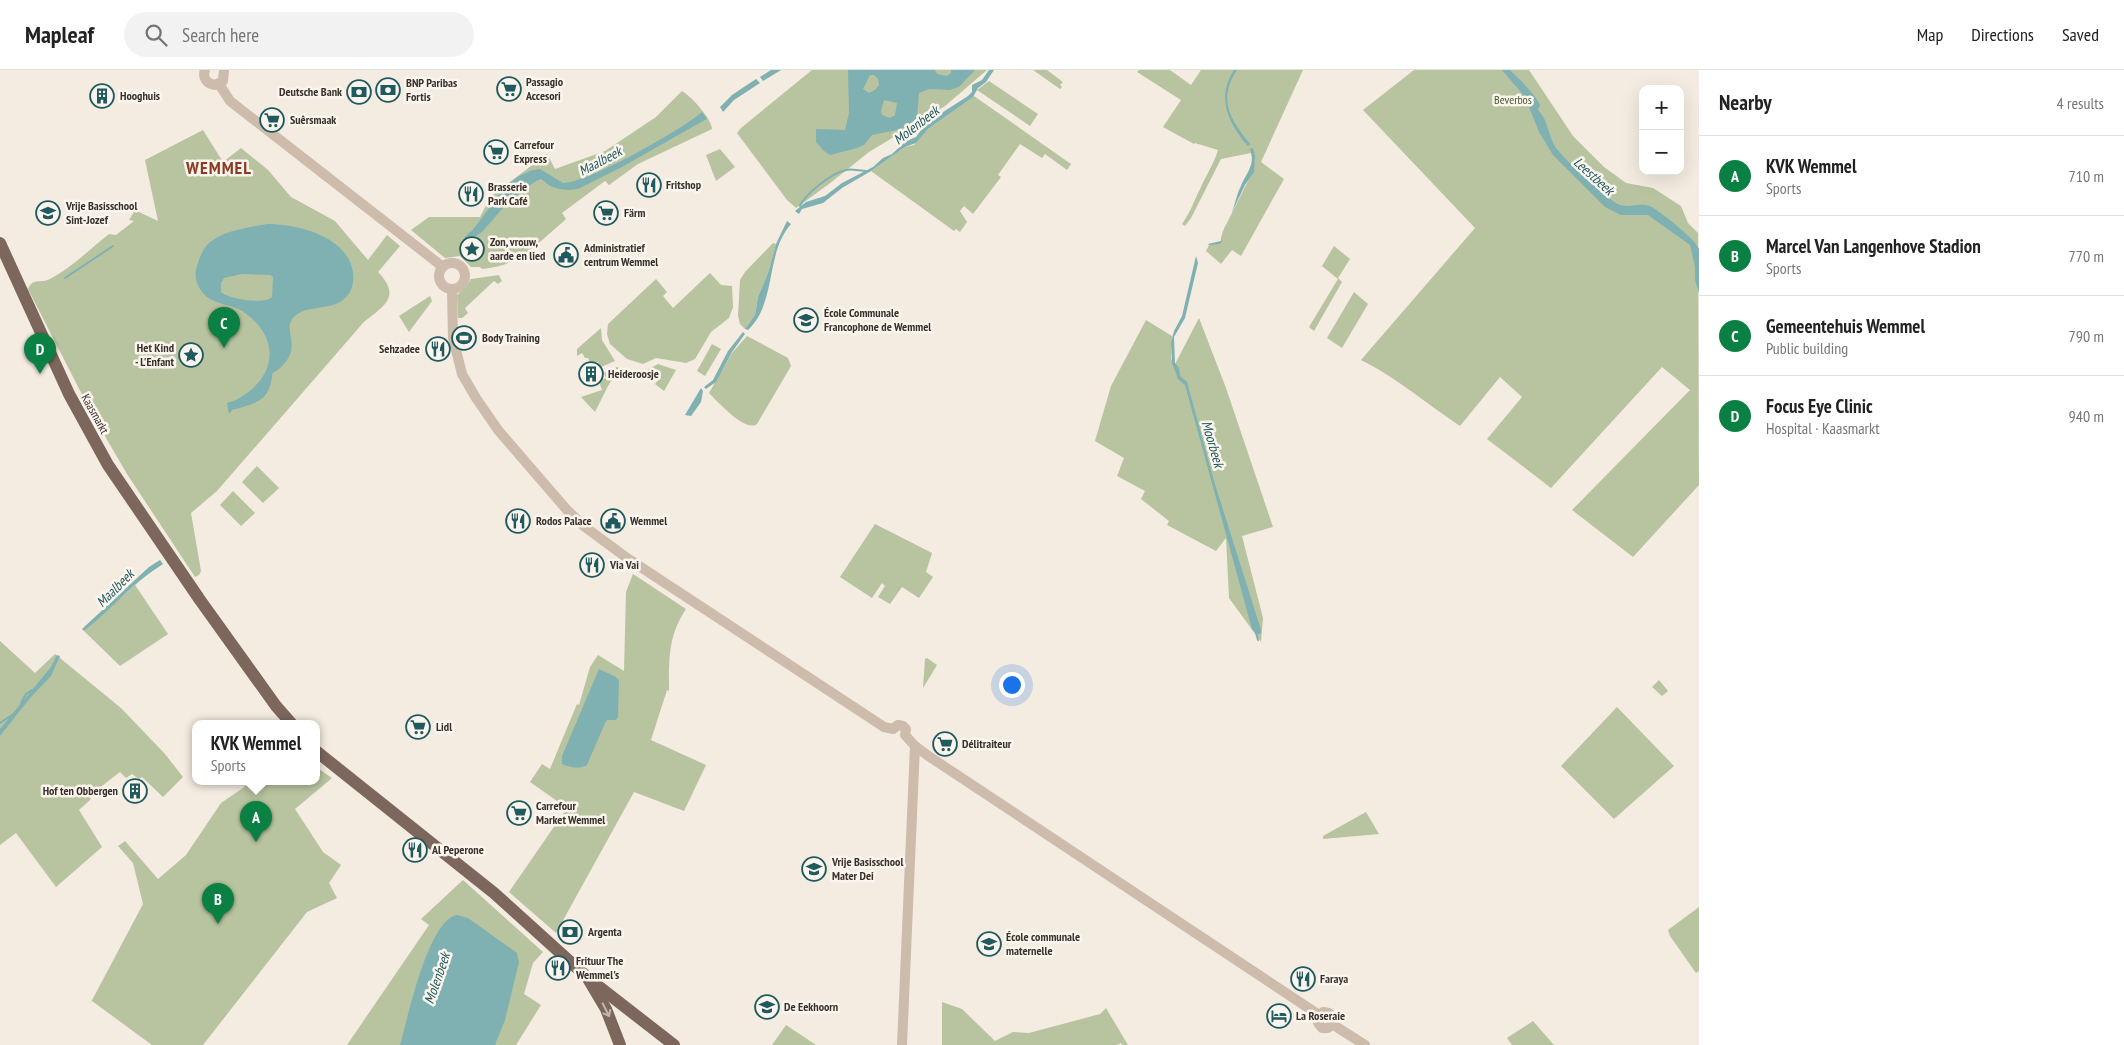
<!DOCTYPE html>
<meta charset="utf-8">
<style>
:root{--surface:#fff;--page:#f2f2f2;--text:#222;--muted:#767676;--line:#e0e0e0;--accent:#0b8043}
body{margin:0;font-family:"PT Sans Narrow",sans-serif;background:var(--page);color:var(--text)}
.controls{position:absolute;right:15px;top:15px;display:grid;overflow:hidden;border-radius:10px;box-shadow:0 5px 20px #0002}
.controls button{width:45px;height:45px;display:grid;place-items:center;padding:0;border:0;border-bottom:1px solid var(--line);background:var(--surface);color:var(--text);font:25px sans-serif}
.you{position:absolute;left:1011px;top:614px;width:18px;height:18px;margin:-12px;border:4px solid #fff;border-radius:50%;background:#1a73e8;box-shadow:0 0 0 8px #1a73e833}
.badge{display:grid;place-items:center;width:32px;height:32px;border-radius:50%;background:var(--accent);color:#fff;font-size:16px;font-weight:700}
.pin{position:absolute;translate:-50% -41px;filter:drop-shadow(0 1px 2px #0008)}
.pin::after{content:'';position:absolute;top:26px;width:18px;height:15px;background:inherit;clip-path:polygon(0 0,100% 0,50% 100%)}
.popup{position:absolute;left:192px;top:650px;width:128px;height:65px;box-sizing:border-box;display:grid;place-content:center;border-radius:10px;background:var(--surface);filter:drop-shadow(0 1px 4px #0005);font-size:16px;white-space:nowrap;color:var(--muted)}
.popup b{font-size:19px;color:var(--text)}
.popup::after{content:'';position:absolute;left:50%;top:100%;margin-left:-10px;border:10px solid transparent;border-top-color:var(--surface)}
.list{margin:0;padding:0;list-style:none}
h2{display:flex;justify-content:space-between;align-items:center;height:65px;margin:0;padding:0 20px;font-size:21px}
h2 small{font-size:16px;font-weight:400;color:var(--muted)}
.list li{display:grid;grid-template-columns:32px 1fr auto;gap:15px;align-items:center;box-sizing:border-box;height:80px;padding:0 20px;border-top:1px solid var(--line)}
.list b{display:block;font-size:19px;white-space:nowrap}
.list p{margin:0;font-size:16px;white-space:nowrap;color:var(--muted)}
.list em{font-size:16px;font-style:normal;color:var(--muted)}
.icon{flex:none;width:28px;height:28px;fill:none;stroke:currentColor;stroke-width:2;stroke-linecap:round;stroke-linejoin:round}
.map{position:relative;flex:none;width:1699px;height:975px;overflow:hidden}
header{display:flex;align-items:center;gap:30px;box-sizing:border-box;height:70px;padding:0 25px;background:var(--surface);border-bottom:1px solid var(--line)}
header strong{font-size:24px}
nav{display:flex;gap:28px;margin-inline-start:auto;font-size:18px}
.search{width:350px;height:45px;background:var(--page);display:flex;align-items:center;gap:12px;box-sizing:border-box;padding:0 18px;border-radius:28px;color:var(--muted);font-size:19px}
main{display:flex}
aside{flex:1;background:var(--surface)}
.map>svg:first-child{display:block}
.green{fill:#b8c4a0}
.water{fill:#7fb0b2;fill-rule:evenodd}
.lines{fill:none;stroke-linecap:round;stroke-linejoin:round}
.stream{stroke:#7fb0b2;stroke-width:2}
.minor{stroke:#cdbbac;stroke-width:10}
.major{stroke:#7d675c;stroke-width:12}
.oneway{stroke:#c2b5ac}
.labels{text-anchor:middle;stroke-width:5;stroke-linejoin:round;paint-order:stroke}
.poi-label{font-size:12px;font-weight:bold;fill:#3b302b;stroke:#fbf5ee;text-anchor:start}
.park-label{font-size:12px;fill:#4a5a2e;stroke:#fbf5ee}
.street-label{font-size:12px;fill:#3b302b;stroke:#fbf5ee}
.water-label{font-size:14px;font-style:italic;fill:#1f5a5e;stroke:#fbf5ee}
.district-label{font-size:18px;font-weight:bold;letter-spacing:1px;fill:#8c3b22;stroke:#fbf5ee}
</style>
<header>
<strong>Mapleaf</strong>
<div class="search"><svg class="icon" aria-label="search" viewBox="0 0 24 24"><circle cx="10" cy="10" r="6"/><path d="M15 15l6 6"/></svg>Search here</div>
<nav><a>Map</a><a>Directions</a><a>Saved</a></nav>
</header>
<main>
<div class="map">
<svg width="1699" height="975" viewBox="0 0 1699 975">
<rect width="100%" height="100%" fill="#f4ebe1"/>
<g class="green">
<path d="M812,0h175l-42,36 -76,46 -40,32 -33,24 -9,-8 -50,-67 4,-5z"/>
<path d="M1033,0h14l16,12 -3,3 2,2 -2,2z"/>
<path d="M1139,0h31l21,15 10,-15h102l-42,92 23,17 -43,77 -9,-6 -11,14 -15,-13 3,-6 13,-4v-7l2,-5 26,-52 5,-21h-3l-1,-3 -30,6 -30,59 -6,8 -3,-2c8,-11 12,-23 18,-35 6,-14 14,-25 18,-39l-23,-7 -1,1 -31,-17 18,-27 -44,-28z"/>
<path d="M1414,0h115l44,66 31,31 22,16 27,5 28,18 7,17 10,10 1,252 -66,72 -61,-47 118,-120 -28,-23 -111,121 -64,-49 35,-42 -22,-20 -40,49c-33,-22 -63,-48 -99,-66l114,-132 -112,-118z"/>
<path d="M989,11l49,33 -8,12 -53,-36z"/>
<path d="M682,21c9,5 30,28 30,38l-74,35 -29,21 -4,-4 -43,32 4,6 -3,3c-28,23 -43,44 -81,47l-2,-2h-9l-11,-11 -15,2 -34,-28 18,-13h51l11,-21 44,-33 -1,-5 13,-4 8,15 50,-18 51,-34z"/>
<path d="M974,26l97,68 -4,6 -22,-16 -3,4 -22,-14 -22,31 3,2 -28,37 -9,-8 -4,5 7,11 -7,10 -4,-3 -2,2 -83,-60 34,-24 9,-2 14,-16z"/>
<path d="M203,60l20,32 18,-14 27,22 23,27 44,24 33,39 19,-25 13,11 -22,26c24,25 6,34 -15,51l-146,168 -26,22 10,58 -2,4 -4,2 -68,-103 -35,-60 -64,-125c5,-12 13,-5 22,-10 21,-11 40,-30 59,-45l7,1 18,-14 -5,-1 5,-8h5l19,9 -13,-61z"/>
<path d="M720,79l15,18 -19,14 -10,-26z"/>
<path d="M773,173l3,1 -8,29 -10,24 -3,18 -10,14 -5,-5 -2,-8 2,-36 5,-8z"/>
<path d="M1334,176l16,13 -12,19 4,4 -28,49 -5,-4 29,-48 -16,-13z"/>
<path d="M710,203l11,12 11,1 1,21 -4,11 -18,14 -16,27 -9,4 -30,-5 -13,6 -16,-5 -17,-15 -3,-10 1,-10 48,-45 11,13 -4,4 10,12z"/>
<path d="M499,205l3,6 -4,3 -4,-3 -29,27 3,5 -6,5h-4l-1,-23 9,-8 5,-8z"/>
<path d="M1354,222l14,12 -26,44 -15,-10z"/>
<path d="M430,226l2,5 -23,31 -10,-16z"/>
<path d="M1199,248l27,70 47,139 -31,9 21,82 -2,24 -32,-44 -3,-60 -10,13 -49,-26 2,-4 -28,-22 4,-8 -28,-15 7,-18 -29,-17 16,-55 35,-66 26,16 -1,22 3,8z"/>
<path d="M601,258l1,12 13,21 -14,6 -3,-5 -7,2 -3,-6h-3l-3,-5 -5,3v-7z"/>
<path d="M747,266l41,22 3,8 -34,58c-11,9 -39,-22 -48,-31l23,-40z"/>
<path d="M712,274l9,5 -16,27 -8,-5z"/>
<path d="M658,294l18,6 -12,21 -9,-7 3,-4 -13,-9z"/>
<path d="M617,297l2,1 -11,18 -13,26 -14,-15 21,-7 -3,-9 7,-3 -2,-5z"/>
<path d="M257,396l22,22 -16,15 -21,-21z"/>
<path d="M233,421l22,22 -14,13 -21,-21z"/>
<path d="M875,454l57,29 -6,19 7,5 -14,21 -17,-11 -12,17 -12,-7 7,-11 -3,-3 -10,15 -32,-21z"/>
<path d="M633,504l53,35c-18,27 -17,50 -17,82l-2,-1 -16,50 55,25 -22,46 -50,-19 -78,141 -47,-41 58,-84 -37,-26 12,-18 8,5 27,-65 2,1 11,-38 8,-12 26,16 2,-79z"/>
<path d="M135,515l33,49 -48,32 -36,-35z"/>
<path d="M0,571l35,32 20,-19 66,54 44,46 18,23 -20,20 -21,-20 -3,2 -7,-5 -6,4 -6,-6 -31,24 2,3 -12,11 23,37 -46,40 -40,-54 -16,12z"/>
<path d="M927,588l10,7 -14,23 2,-29z"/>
<path d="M1659,610l9,11 -6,5 -10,-9z"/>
<path d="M1617,637l57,59 -60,53 -53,-53z"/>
<path d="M316,697l16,11 -37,31 28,43 18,13 -12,18 8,15 -30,14 -104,133h-51l-60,-44 -2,3 53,-100 -10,-41 -15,-17 7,-5 33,38 28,-24 35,-52 32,-22h21l3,3 12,-3h27z"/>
<path d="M1366,742l13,22 -56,5v-3z"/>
<path d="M463,810l80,72 -10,11 -9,31 17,11 -25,40h-169l82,-120 -8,-6z"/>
<path d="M1699,837v64l-3,2 -26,-37 -2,-6z"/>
<path d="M942,932l20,7 33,32 18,-9 16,1 71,-19 6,-6 22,37h-6l-1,-2 -4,2h-175z"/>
<path d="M1533,951l21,24h-42l-5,-7z"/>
<path d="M786,955l30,20h-44z"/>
</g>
<g class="water">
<path d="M771,0h10l-18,11 -3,-4z"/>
<path d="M848,0h87l2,4 10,2 4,-3v-3h24l-16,17 -9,3 -21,-1 -10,4 -2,24 -3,4 -13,8 -29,6 -8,10 -7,3 -27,7 -6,-4 -8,-9v-13l29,1 4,-17zM870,5h4l4,4 1,6 -4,5 -6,3 -6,-4zM884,30l13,3 -2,12 -5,3 -8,-3 -1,-4z"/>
<path d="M989,0h5l-8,12 -8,6 -5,9 -45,32 -12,14 -11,4 -34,24 -29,17 -19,15 -21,6 -3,5 -4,-3 11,-9 19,-6 17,-13 31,-16 10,-9 9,-4 14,-13 10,-4 10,-14 42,-27 4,-4v-7l10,-5z"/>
<path d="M1234,0h3c-20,30 -6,50 13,74l-2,2c-20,-23 -32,-49 -14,-76z"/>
<path d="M1502,0h8c10,10 25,24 30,35l-2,5c10,9 10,26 18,38 11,14 45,45 60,55 12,7 21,-1 34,3 9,4 46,34 49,43v44l-4,-13v-13l-5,-22 -42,-30h-27l-16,-8 -52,-52 -14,-23 -14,-35z"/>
<path d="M756,9l4,4 -26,17 -11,12 -3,-5 12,-12z"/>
<path d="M702,42l5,7 -4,2 -81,46 -44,22 -9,1 -10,-1 -9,-3 -9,-7 -5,2 -26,19 -28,32 -14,9 -4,-2c2,-5 7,-6 10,-11 18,-21 34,-56 66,-59l23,14c25,0 118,-53 139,-71z"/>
<path d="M1253,78l2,8 -1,16 -9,13 -21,44 -2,5v7l-2,3 -11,1 -1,-1 13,-3c1,-14 8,-19 12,-32 3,-8 4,-16 8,-23 5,-13 15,-21 9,-37z"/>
<path d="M787,151l4,3c-26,29 -14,79 -43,106l-3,-1 10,-14 3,-18 10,-24 8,-29z"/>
<path d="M268,154c30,0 81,13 85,49 1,11 -1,20 -10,27 -14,11 -37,4 -50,18 -12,14 15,32 -21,56 -1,28 -19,30 -40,36l-3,4 -2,-11c5,-2 10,-3 14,-6 38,-23 38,-62 1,-86 -10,-7 -25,-6 -35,-14 -8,-7 -13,-17 -11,-27 2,-8 5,-18 11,-25 13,-14 42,-18 61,-21zM242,204l28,1 3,2 -1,20c-8,8 -43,2 -51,-5v-9l3,-5z"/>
<path d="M1196,186l2,7 -13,55 -11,19 1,26 4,5 1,8 7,6 27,99 47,149v3l-4,2 -5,-6 -67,-244 -7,-6 -6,-16 -1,-21 3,-11 8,-15z"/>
<path d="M743,262l2,2 -13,18 -16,30 -10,7 -2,-2 9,-7 15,-29z"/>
<path d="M701,318l2,3 -2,11 -10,14 -6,-1z"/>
<path d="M160,490l3,4c-30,18 -51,45 -79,67l-2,-2 67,-62z"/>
<path d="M57,585l3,1 -9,20 -21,22 -30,38v-7l51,-62z"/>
<path d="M599,599l17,8 3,4 -1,36 -2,3h-9l-2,3 -18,42c-8,4 -16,3 -25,-1v-8z"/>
<path d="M457,845l11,3 49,35 2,9 -14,58 -10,25h-95c8,-27 28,-125 57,-130z"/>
</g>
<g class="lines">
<g class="stream">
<path d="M800,136c6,-13 32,-33 46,-36 5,-2 14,1 20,1"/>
<path d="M65,208l48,-32"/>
<path d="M1256,563l2,7"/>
<path d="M21,633l5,-9 6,-4"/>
<path d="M0,653l12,-8"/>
</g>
<g class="minor">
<path d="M205,0c-3,8 2,14 10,15l8,-4 1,-11"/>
<path d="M219,14l11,17 213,166"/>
<circle cx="452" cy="206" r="13"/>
<path d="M452,220l1,48 9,36 14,24 22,32 69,80 18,17 42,31 257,169 9,2"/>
<path d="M893,659l5,-4 5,1 3,3 -1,6 10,11 12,9 392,260"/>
<path d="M1319,945l-1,8 4,5h6l4,-4"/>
<path d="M1319,945l4,-3 6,1 4,6 -1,5"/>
<path d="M1332,954l33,21"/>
<path d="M902,975l13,-299"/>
</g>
<g class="major">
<path d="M0,173l69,151 39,71 92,135 76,106 15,17"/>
<path d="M316,681l178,142 93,84 19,32 14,36"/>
<path d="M593,912l81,63"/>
</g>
</g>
<defs><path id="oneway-shaft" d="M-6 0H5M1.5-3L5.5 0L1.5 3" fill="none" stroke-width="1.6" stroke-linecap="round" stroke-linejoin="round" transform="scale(1.25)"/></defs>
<use class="oneway" href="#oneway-shaft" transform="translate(606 940) rotate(63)"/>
<defs>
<g id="supermarket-ring" transform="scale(1.25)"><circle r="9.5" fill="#fbf5ee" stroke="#1f5a5e" stroke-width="1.5"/><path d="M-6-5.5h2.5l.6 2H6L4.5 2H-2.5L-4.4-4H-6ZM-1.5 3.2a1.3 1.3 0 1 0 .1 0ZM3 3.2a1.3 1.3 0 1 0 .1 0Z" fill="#1f5a5e"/></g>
<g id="bank-ring" transform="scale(1.25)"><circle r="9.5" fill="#fbf5ee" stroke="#1f5a5e" stroke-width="1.5"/><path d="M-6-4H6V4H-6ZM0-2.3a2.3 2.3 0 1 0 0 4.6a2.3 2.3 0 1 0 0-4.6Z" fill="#1f5a5e"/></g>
<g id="building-ring" transform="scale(1.25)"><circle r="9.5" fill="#fbf5ee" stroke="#1f5a5e" stroke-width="1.5"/><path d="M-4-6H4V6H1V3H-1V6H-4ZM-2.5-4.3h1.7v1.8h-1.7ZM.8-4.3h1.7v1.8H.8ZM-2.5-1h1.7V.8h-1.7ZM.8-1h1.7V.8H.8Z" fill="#1f5a5e"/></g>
<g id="restaurant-ring" transform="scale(1.25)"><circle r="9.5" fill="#fbf5ee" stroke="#1f5a5e" stroke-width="1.5"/><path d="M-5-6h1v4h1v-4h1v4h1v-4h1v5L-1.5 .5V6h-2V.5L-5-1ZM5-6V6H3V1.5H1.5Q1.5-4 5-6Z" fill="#1f5a5e"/></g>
<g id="school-ring" transform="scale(1.25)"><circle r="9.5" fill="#fbf5ee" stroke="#1f5a5e" stroke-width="1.5"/><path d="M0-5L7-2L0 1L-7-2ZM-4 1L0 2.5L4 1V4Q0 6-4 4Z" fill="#1f5a5e"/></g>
<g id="sight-ring" transform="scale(1.25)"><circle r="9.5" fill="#fbf5ee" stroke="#1f5a5e" stroke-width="1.5"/><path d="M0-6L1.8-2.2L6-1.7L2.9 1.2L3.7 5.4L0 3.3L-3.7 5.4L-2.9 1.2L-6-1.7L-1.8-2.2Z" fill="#1f5a5e"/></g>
<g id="civic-ring" transform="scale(1.25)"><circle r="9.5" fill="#fbf5ee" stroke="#1f5a5e" stroke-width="1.5"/><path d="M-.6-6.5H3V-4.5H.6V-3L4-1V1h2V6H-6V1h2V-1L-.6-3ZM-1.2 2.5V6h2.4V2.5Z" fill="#1f5a5e"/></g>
<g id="stadium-ring" transform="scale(1.25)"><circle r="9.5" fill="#fbf5ee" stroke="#1f5a5e" stroke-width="1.5"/><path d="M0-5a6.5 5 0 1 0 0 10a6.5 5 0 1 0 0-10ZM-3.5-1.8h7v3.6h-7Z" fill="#1f5a5e"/></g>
<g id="hotel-ring" transform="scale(1.25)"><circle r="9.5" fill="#fbf5ee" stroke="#1f5a5e" stroke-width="1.5"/><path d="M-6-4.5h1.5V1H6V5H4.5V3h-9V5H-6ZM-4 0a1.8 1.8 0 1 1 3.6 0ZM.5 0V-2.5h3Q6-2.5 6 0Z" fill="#1f5a5e"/></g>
</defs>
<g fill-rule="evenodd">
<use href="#supermarket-ring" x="509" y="19"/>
<use href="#bank-ring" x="388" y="20"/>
<use href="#bank-ring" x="359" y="22"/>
<use href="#building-ring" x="102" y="26"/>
<use href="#supermarket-ring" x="272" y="50"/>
<use href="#supermarket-ring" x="496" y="82"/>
<use href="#restaurant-ring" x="649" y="115"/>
<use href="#restaurant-ring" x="471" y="124"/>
<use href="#school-ring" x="48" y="143"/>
<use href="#supermarket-ring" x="606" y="143"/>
<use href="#sight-ring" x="472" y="179"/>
<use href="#civic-ring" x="566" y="185"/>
<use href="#school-ring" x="806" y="250"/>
<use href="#stadium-ring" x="464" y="268"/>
<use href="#restaurant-ring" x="438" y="279"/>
<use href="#sight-ring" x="191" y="285"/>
<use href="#building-ring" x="591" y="304"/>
<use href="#restaurant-ring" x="518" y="451"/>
<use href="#civic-ring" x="613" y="451"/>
<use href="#restaurant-ring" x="592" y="495"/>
<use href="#supermarket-ring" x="418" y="657"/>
<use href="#supermarket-ring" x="945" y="674"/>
<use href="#building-ring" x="135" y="721"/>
<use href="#supermarket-ring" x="519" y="743"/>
<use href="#restaurant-ring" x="415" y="780"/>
<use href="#school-ring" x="814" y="799"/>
<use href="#bank-ring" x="570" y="862"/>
<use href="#school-ring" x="989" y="874"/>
<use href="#restaurant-ring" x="558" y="898"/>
<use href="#restaurant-ring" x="1303" y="909"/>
<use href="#school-ring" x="767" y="937"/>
<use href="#hotel-ring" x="1279" y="946"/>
</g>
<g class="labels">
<g class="poi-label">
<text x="526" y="16">Passagio<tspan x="526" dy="14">Accesori</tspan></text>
<text x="406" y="17">BNP Paribas<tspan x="406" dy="14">Fortis</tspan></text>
<text x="342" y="26" text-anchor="end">Deutsche Bank</text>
<text x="120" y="30">Hooghuis</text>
<text x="290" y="54">Suêrsmaak</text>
<text x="514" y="79">Carrefour<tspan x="514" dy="14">Express</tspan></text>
<text x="666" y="119">Fritshop</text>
<text x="488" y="121">Brasserie<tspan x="488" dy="14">Park Café</tspan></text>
<text x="66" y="140">Vrije Basisschool<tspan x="66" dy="14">Sint-Jozef</tspan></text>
<text x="624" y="147">Färm</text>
<text x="490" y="176">Zon, vrouw,<tspan x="490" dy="14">aarde en lied</tspan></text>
<text x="584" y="182">Administratief<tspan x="584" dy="14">centrum Wemmel</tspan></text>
<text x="824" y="247">École Communale<tspan x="824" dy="14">Francophone de Wemmel</tspan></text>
<text x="482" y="272">Body Training</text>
<text x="174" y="282" text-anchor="end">Het Kind<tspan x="174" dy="14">- L'Enfant</tspan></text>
<text x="420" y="283" text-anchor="end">Sehzadee</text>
<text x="608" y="308">Heideroosje</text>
<text x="536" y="455">Rodos Palace</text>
<text x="630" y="455">Wemmel</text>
<text x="610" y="499">Via Vai</text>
<text x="436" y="661">Lidl</text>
<text x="962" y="678">Délitraiteur</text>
<text x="118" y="725" text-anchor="end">Hof ten Obbergen</text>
<text x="536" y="740">Carrefour<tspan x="536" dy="14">Market Wemmel</tspan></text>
<text x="432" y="784">Al Peperone</text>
<text x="832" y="796">Vrije Basisschool<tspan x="832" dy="14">Mater Dei</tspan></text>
<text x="588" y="866">Argenta</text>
<text x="1006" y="871">École communale<tspan x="1006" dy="14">maternelle</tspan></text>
<text x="576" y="895">Frituur The<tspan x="576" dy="14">Wemmel's</tspan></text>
<text x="1320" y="913">Faraya</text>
<text x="784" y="941">De Eekhoorn</text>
<text x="1296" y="950">La Roseraie</text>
</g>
<g class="park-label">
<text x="1513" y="34">Beverbos</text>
</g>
<g class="street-label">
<text transform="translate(95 344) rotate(61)" y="4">Kaasmarkt</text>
</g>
<g class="water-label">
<text transform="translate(916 55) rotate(-38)" y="5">Molenbeek</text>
<text transform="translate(600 91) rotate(-28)" y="5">Maalbeek</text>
<text transform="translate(1594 106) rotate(42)" y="5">Leestbeek</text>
<text transform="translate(1213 374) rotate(74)" y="5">Moorbeek</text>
<text transform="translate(115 518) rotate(-45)" y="5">Maalbeek</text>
<text transform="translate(437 908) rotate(-71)" y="5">Molenbeek</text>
</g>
<g class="district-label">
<text x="219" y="104">WEMMEL</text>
</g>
</g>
</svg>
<div class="controls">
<button>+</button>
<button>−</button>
</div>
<div class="you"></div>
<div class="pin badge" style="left:256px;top:772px">A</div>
<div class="popup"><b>KVK Wemmel</b>Sports</div>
<div class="pin badge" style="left:218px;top:854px">B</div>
<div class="pin badge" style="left:224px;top:278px">C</div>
<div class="pin badge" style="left:40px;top:304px">D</div>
</div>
<aside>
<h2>Nearby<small>4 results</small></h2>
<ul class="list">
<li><span class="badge">A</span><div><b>KVK Wemmel</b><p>Sports</p></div><em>710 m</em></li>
<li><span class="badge">B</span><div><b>Marcel Van Langenhove Stadion</b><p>Sports</p></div><em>770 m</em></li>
<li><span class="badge">C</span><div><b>Gemeentehuis Wemmel</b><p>Public building</p></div><em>790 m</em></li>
<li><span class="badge">D</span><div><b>Focus Eye Clinic</b><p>Hospital · Kaasmarkt</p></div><em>940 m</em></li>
</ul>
</aside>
</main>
